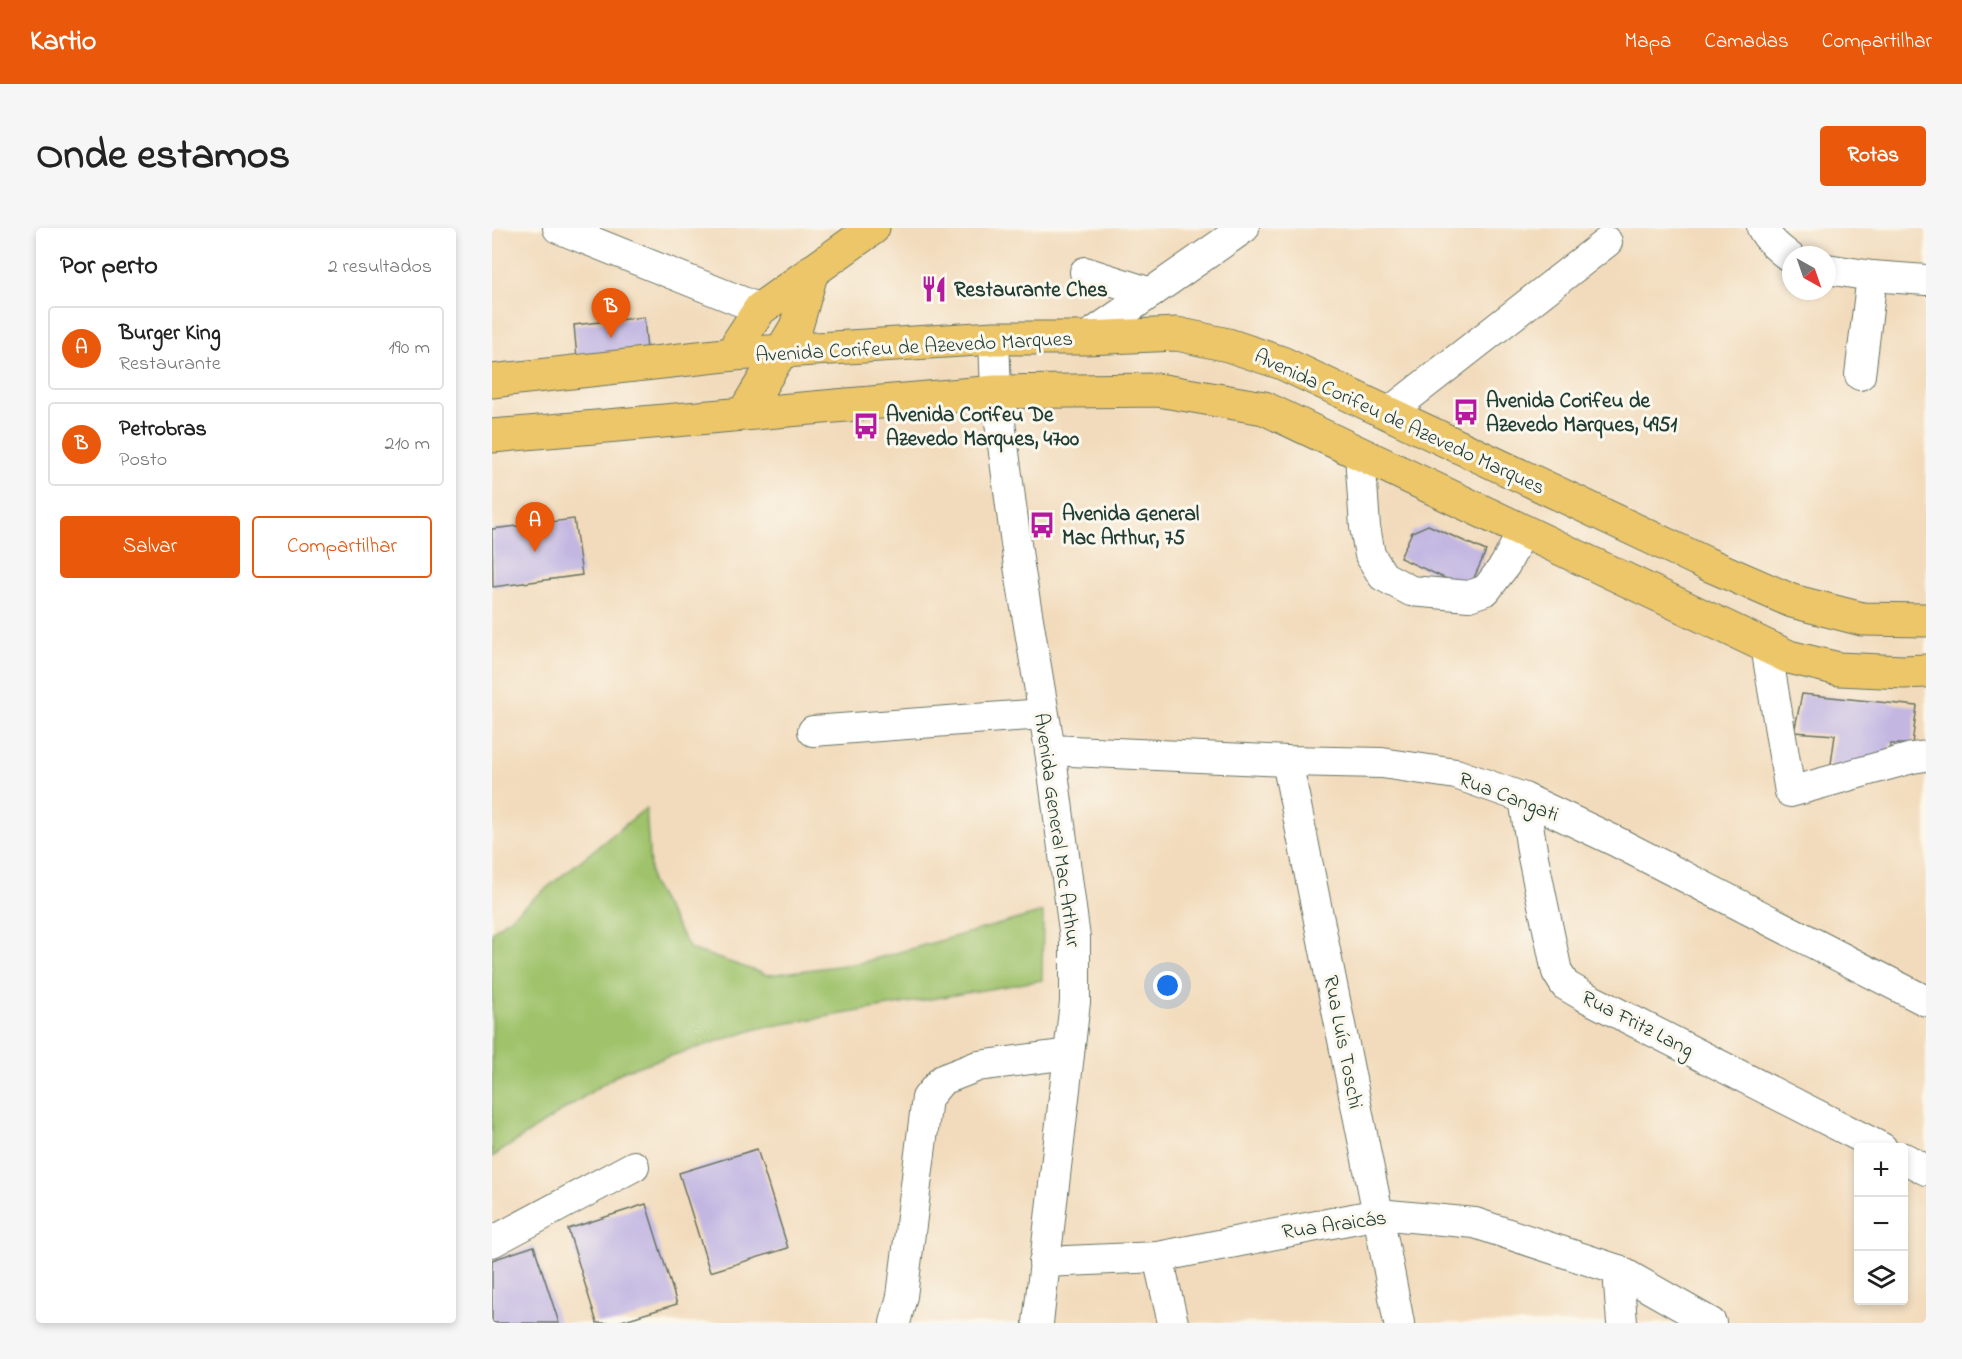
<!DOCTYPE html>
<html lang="pt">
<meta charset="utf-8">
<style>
:root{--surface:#fff;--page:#f6f6f6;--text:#222;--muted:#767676;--line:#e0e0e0;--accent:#ea580c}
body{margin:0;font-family:"Indie Flower",sans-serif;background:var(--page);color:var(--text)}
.controls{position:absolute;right:18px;bottom:18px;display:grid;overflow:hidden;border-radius:6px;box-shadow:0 3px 9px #0003}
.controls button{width:54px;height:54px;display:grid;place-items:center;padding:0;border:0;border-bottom:2px solid var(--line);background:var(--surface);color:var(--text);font:30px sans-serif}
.compass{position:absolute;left:1290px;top:18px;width:54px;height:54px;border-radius:50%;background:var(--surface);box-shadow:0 3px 9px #0003;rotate:140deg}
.you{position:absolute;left:676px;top:758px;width:21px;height:21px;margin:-15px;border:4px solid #fff;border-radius:50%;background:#1a73e8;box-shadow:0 0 0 9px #1a73e833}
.badge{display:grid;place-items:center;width:39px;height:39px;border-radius:50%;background:var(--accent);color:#fff;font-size:20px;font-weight:700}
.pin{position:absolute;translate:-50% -50px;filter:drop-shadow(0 2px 3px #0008)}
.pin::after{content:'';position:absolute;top:32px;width:21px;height:18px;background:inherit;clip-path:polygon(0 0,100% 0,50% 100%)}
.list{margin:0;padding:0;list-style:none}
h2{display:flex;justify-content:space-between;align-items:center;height:78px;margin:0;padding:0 24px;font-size:26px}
h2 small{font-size:20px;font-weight:400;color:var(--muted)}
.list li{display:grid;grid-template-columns:39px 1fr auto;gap:18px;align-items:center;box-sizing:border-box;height:84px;margin:0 12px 12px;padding:0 12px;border:2px solid var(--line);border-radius:6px}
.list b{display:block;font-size:22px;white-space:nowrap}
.list p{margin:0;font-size:20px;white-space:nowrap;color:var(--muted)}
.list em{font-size:20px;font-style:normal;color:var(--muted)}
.actions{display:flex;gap:12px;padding:18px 24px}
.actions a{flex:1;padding:14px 0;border:2px solid var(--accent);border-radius:6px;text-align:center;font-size:21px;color:var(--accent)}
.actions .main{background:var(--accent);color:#fff}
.icon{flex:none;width:33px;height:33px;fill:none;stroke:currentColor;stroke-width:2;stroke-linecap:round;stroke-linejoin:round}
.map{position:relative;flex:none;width:1434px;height:1095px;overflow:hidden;border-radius:6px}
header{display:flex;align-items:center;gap:36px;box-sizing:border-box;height:84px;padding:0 30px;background:var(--accent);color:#fff}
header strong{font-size:28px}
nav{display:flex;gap:33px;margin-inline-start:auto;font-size:21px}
.intro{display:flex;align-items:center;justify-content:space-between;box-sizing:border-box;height:144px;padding:0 36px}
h1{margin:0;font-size:42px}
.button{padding:15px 27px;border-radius:6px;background:var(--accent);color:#fff;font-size:21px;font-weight:700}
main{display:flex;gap:36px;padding:0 36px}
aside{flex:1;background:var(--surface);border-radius:6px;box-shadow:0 3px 9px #0003}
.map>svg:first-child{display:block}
.green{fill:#9fc26b;stroke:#5f8050;stroke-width:1.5}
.building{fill:#c3b7e2}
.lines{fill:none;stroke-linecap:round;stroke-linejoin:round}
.minor-casing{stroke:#697464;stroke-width:32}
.major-casing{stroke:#697464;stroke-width:35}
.minor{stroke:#fff;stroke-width:30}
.major{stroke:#ecc669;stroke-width:33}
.labels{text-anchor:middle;stroke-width:6;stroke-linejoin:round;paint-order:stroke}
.poi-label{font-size:21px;font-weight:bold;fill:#1f3d34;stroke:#fbf7ec;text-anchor:start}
.street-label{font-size:21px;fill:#1f3d34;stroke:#fbf7ec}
</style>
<header>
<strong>Kartio</strong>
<nav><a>Mapa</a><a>Camadas</a><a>Compartilhar</a></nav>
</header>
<div class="intro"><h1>Onde estamos</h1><a class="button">Rotas</a></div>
<main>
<aside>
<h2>Por perto<small>2 resultados</small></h2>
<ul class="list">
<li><span class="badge">A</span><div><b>Burger King</b><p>Restaurante</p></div><em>190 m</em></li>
<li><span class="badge">B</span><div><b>Petrobras</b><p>Posto</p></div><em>210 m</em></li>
</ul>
<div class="actions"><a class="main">Salvar</a><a>Compartilhar</a></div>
</aside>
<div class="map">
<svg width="1434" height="1095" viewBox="0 0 1434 1095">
<rect width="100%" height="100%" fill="#fbf7ec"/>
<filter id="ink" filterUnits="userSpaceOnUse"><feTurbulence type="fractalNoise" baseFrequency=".0167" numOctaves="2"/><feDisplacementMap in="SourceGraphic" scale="12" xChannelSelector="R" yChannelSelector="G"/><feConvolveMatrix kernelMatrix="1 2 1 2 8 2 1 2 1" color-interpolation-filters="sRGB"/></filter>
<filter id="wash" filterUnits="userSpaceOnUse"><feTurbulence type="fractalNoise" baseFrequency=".008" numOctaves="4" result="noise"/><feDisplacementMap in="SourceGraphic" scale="24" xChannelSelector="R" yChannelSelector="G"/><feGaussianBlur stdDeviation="1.35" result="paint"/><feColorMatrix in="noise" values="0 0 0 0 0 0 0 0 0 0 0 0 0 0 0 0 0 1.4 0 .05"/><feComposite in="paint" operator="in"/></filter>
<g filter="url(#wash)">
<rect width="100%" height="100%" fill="#f2dbbc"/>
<path class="green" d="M154,580l5,74 39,67 78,26 92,-12 183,-51 -1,68 -282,48 -137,43 -131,86v-225z"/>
<g id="blocks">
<g class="building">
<path d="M152,89l3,33 -70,8 -3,-33z"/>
<path d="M82,291l8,56 -89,12 -1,-58z"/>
<path d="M936,297l58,26 -17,38 -69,-31 12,-26z"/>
<path d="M1310,466l115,12 -5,38h-22l-1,25 -59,2 5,-36 -41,-3z"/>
<path d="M265,921l31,99 -78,24 -31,-99z"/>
<path d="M154,976l31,100 -62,19h-18l-29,-94z"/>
<path d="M42,1018l25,77h-67v-63z"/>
</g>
</g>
</g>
<g filter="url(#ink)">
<use href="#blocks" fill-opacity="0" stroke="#697464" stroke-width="1.5"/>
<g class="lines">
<g class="minor-casing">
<g id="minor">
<path d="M66,0l202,81"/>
<path d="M1270,0c7,13 17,21 29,30"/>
<path d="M1335,41l45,7 54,4"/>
<path d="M593,44l66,21"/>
<path d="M502,110l2,54 23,174 31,184 25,188v64l-37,321"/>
<path d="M594,110l158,-110"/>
<path d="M1368,147l12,-99"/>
<path d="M896,185l219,-171"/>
<path d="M868,226l5,73 5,28 13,21 28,15 58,5 17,-6 19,-25 18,-34"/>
<path d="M1274,418l24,146 122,-34 14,-2"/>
<path d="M321,503l230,-17"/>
<path d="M558,522l237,11 95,2 74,11 68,24 91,43 311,160"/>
<path d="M795,533l91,453 21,109"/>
<path d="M1032,570l9,59 24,115 8,13 19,11 298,152"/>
<path d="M1412,930l22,12"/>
<path d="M0,1014l142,-76"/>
<path d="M666,1029l15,66"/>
<path d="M552,1034l114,-5 220,-43 97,9 143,47 93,53"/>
<path d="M1126,1042l4,53"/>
<path d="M403,1095l7,-27 25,-198 15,-18 36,-14 91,-12"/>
</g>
</g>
<g class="major-casing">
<g id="major">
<path d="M242,126l5,-13 21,-32 113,-81"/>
<path d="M0,153l242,-27 260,-16h92l91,-4 51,11 54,18 423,200 87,38 70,18 64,1"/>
<path d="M252,185l52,-86 16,-56"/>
<path d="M0,208l504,-44 162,-2 106,18 525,249 50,12 64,3 23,-1"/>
</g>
</g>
<use href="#minor" class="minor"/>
<use href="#major" class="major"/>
</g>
</g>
<defs>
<g id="restaurant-bare" transform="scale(2.07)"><path d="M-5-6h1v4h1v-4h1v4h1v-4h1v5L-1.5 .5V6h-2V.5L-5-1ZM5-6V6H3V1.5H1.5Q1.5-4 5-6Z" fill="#b5179e" stroke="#fbf7ec" stroke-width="2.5" paint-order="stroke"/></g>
<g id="bus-bare" transform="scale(2.07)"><path d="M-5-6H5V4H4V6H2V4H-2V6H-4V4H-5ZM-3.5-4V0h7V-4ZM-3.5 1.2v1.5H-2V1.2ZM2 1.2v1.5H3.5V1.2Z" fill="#b5179e" stroke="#fbf7ec" stroke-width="2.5" paint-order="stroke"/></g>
</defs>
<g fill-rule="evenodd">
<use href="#restaurant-bare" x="442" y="61"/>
<use href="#bus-bare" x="974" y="184"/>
<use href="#bus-bare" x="374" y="198"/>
<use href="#bus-bare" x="550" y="297"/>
</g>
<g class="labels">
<g class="poi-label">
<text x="462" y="68">Restaurante Ches</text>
<text x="994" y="179">Avenida Corifeu de<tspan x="994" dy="24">Azevedo Marques, 4951</tspan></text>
<text x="394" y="193">Avenida Corifeu De<tspan x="394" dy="24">Azevedo Marques, 4700</tspan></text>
<text x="570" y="292">Avenida General<tspan x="570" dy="24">Mac Arthur, 75</tspan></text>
</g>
<g class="street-label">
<text transform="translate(422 118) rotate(-3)" y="7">Avenida Corifeu de Azevedo Marques</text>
<text transform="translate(908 193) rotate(25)" y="7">Avenida Corifeu de Azevedo Marques</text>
<text transform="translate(1017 568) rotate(21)" y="7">Rua Cangati</text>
<text transform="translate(566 602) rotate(82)" y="7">Avenida General Mac Arthur</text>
<text transform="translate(1146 795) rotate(27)" y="7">Rua Fritz Lang</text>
<text transform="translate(852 814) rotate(79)" y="7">Rua Luís Toschi</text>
<text transform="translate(842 996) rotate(-8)" y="7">Rua Araicás</text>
</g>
</g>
</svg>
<div class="controls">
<button>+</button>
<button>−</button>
<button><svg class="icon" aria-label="layers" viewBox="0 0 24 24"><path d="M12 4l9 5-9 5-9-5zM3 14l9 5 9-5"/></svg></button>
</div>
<svg class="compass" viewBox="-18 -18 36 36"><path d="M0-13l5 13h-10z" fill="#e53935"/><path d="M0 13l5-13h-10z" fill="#767676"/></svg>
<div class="you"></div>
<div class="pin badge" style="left:43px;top:324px">A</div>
<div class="pin badge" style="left:119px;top:110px">B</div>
</div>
</main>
